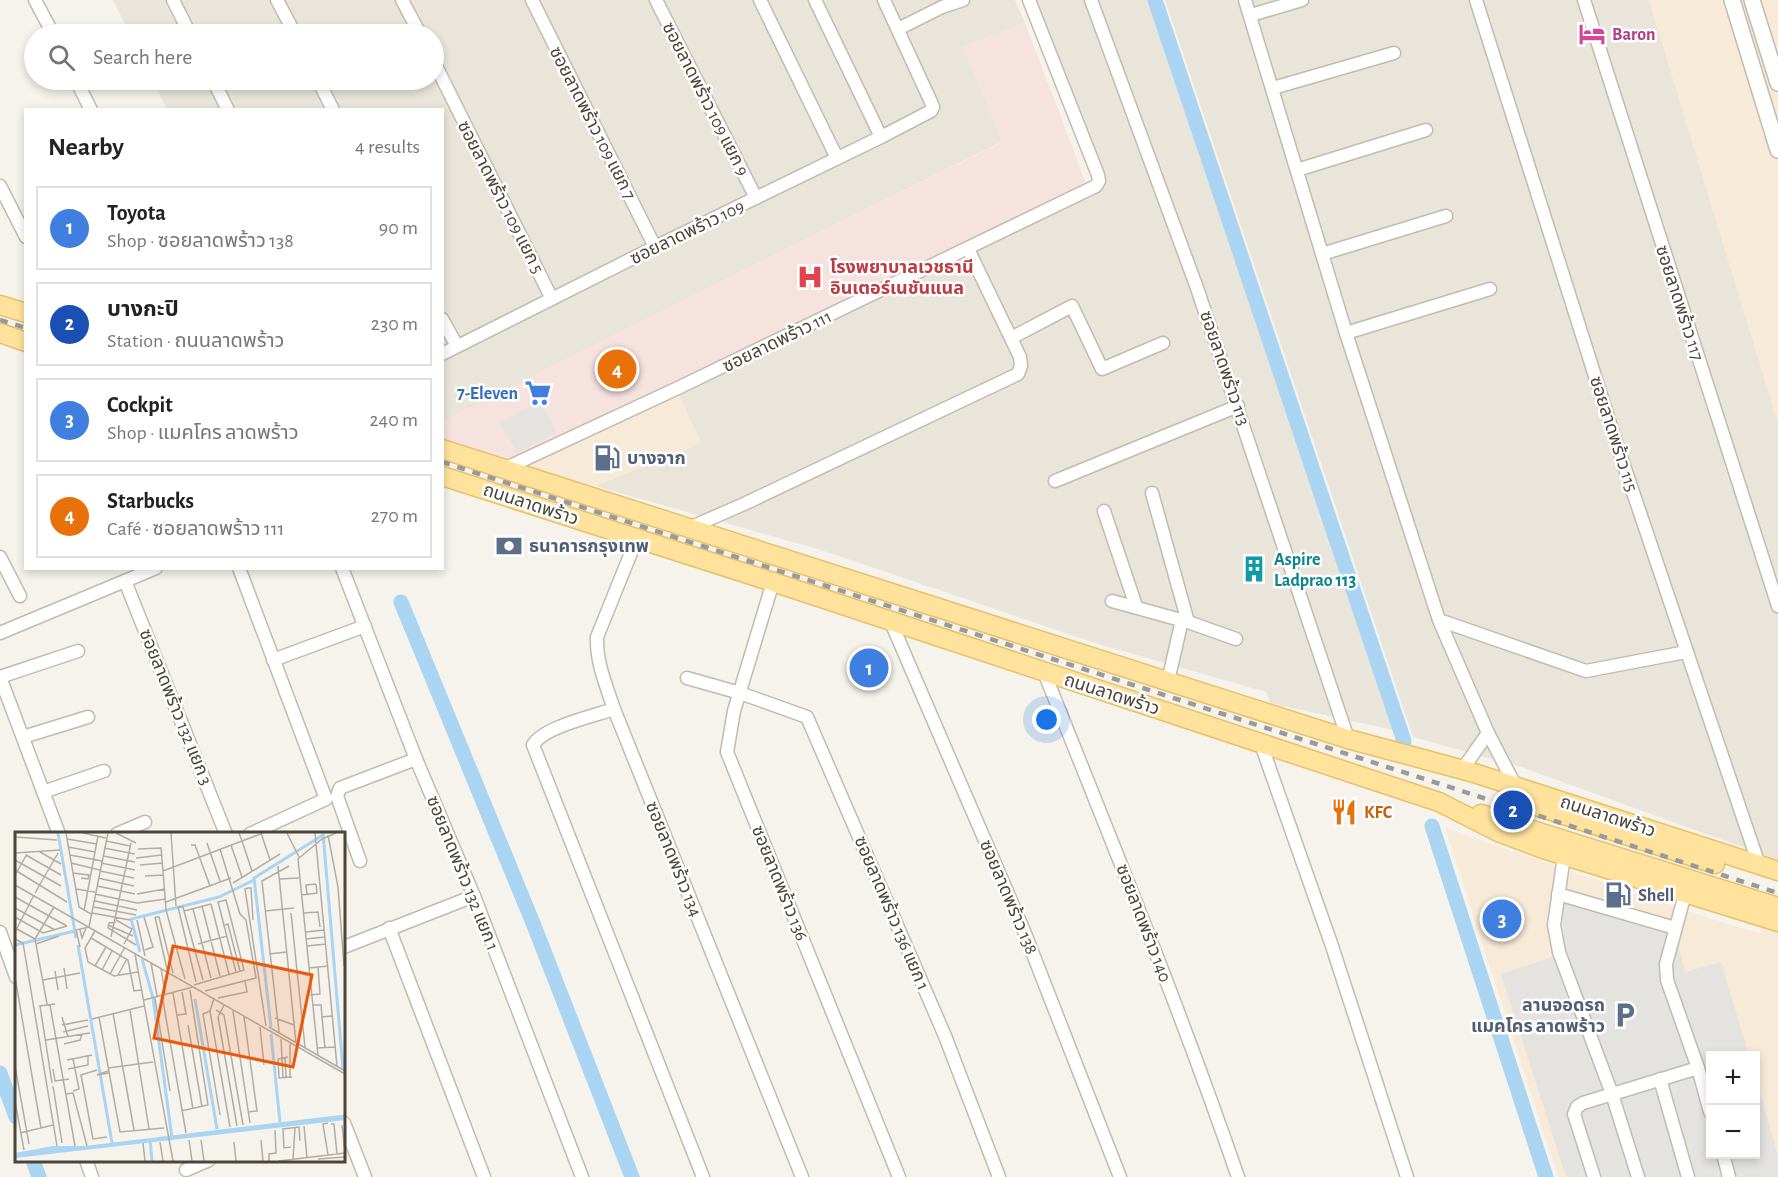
<!DOCTYPE html>
<meta charset="utf-8">
<style>
:root{--surface:#fff;--page:#f2f2f2;--text:#222;--muted:#767676;--line:#e0e0e0;--accent:#db2777}
body{margin:0;font-family:"Alegreya Sans","Noto Sans Thai",sans-serif;background:var(--page);color:var(--text)}
.controls{position:absolute;right:18px;bottom:18px;display:grid;overflow:hidden;border-radius:0px;box-shadow:0 3px 9px #0003}
.controls button{width:54px;height:54px;display:grid;place-items:center;padding:0;border:0;border-bottom:2px solid var(--line);background:var(--surface);color:var(--text);font:30px sans-serif}
.you{position:absolute;left:1047px;top:720px;width:21px;height:21px;margin:-15px;border:4px solid #fff;border-radius:50%;background:#1a73e8;box-shadow:0 0 0 9px #1a73e833}
.badge{display:grid;place-items:center;width:39px;height:39px;border-radius:50%;background:var(--accent);color:#fff;font-size:20px;font-weight:700}
.pin{position:absolute;translate:-50% -50%;border:3px solid #fff;box-shadow:0 2px 6px #0006}
.list{margin:0;padding:0;list-style:none}
h2{display:flex;justify-content:space-between;align-items:center;height:78px;margin:0;padding:0 24px;font-size:26px}
h2 small{font-size:20px;font-weight:400;color:var(--muted)}
.list li{display:grid;grid-template-columns:39px 1fr auto;gap:18px;align-items:center;box-sizing:border-box;height:84px;margin:0 12px 12px;padding:0 12px;border:2px solid var(--line);border-radius:0px}
.list b{display:block;font-size:22px;white-space:nowrap}
.list p{margin:0;font-size:20px;white-space:nowrap;color:var(--muted)}
.list em{font-size:20px;font-style:normal;color:var(--muted)}
.icon{flex:none;width:33px;height:33px;fill:none;stroke:currentColor;stroke-width:2;stroke-linecap:round;stroke-linejoin:round}
.map{position:relative;flex:none;width:1778px;height:1177px;overflow:hidden}
.search{position:absolute;background:var(--surface);box-shadow:0 3px 9px #0003;left:24px;top:24px;width:420px;height:66px;display:flex;align-items:center;gap:15px;box-sizing:border-box;padding:0 21px;border-radius:33px;color:var(--muted);font-size:22px}
.panel{position:absolute;background:var(--surface);box-shadow:0 3px 9px #0003;left:24px;top:108px;width:420px;height:462px;border-radius:0px}
.map>svg:first-child{display:block}
.residential{fill:#eae5da}
.commercial{fill:#f7ead8;fill-rule:evenodd}
.medical{fill:#f6e3e0}
.parking{fill:#e5e3e0}
.lines{fill:none;stroke-linecap:round;stroke-linejoin:round}
.canal{stroke:#a9d4f2;stroke-width:15}
.minor-casing{stroke:#c2bbae;stroke-width:15}
.tertiary-casing{stroke:#c2bbae;stroke-width:18}
.primary-casing{stroke:#e6c16a;stroke-width:21}
.minor{stroke:#fff;stroke-width:12}
.tertiary{stroke:#fff;stroke-width:15}
.primary{stroke:#ffe39c;stroke-width:18}
.rail{stroke:#9a9a9a;stroke-width:4.5;stroke-dasharray:8 8;stroke-linecap:butt}
.labels{text-anchor:middle;stroke-width:5;stroke-linejoin:round;paint-order:stroke}
.hotel-label{font-size:18px;font-weight:bold;fill:#b23c85;stroke:#fff;text-anchor:start}
.street-label{font-size:18px;fill:#4b4439;stroke:#fff}
.health-label{font-size:18px;font-weight:bold;fill:#be3a42;stroke:#fff;text-anchor:start}
.shop-label{font-size:18px;font-weight:bold;fill:#366cbe;stroke:#fff;text-anchor:end}
.service-label{font-size:18px;font-weight:bold;fill:#4e5e75;stroke:#fff;text-anchor:start}
.culture-label{font-size:18px;font-weight:bold;fill:#0d838f;stroke:#fff;text-anchor:start}
.food-label{font-size:18px;font-weight:bold;fill:#c56008;stroke:#fff;text-anchor:start}
.inset-river{fill:none;stroke:#a9d4f2;stroke-width:3}
.inset-road{fill:none;stroke:#b2ada4;stroke-width:1.5}
.view{fill:#e8590c;fill-opacity:0.15;stroke:#e8590c;stroke-width:3}
.inset-edge{fill:none;stroke:#4b4439;stroke-width:3}
</style>
<div class="map">
<svg width="1778" height="1177" viewBox="0 0 1778 1177">
<rect width="100%" height="100%" fill="#f6f3ec"/>
<g class="residential">
<path d="M113,0h902l10,23 -62,24 40,94 -560,280 -1,-311 -275,-1 -15,-29h282v-46h-304z"/>
<path d="M1033,0h115l245,730 -123,-27 -4,-11 -171,-49 -274,-93 -226,-64 106,-43 -28,-61 413,-199 19,-1z"/>
<path d="M1165,0h484l129,423v437l-257,-93 -108,-30z"/>
</g>
<g class="commercial">
<path d="M1649,0h129v423z"/>
<path d="M673,382l28,61 -106,43 -86,-25 51,-23z"/>
<path d="M1445,828l266,91 51,15 -6,-19 22,7v255h-220zM1710,1056h46v98h-46z"/>
</g>
<path class="medical" d="M1025,23l61,160 -526,255 -51,23 -66,-22v-18l559,-279 -39,-95z"/>
<g class="parking">
<path d="M541,401l16,31 -40,21 -17,-31z"/>
<path d="M1561,897l114,34 10,41 36,-10 28,93 -39,1v98h46v-75l22,76v22h-212l-65,-203 64,-21z"/>
</g>
<g class="lines">
<g class="canal">
<path d="M1155,0l249,741"/>
<path d="M401,602l134,326 97,249"/>
<path d="M1432,826l114,351"/>
<path d="M0,1073l16,44"/>
<path d="M33,1160l6,17"/>
</g>
<g class="minor-casing">
<g id="minor">
<path d="M35,0l18,34"/>
<path d="M173,0l17,34"/>
<path d="M277,0l18,34"/>
<path d="M402,0l18,34"/>
<path d="M532,0l123,247"/>
<path d="M656,0l100,198"/>
<path d="M760,0l77,158"/>
<path d="M815,0l66,137"/>
<path d="M1091,0l106,288 151,451"/>
<path d="M1245,0l101,333 93,287 49,113 28,54"/>
<path d="M1476,0l137,433 146,432"/>
<path d="M1584,0l194,606"/>
<path d="M1251,15l51,-15"/>
<path d="M898,29l44,-22 21,-7"/>
<path d="M434,62l118,237"/>
<path d="M76,80l15,30"/>
<path d="M213,80l15,30"/>
<path d="M318,80l15,30"/>
<path d="M1273,88l121,-35"/>
<path d="M1297,170l129,-40"/>
<path d="M0,186l26,51"/>
<path d="M1322,254l124,-38"/>
<path d="M442,319l15,27"/>
<path d="M1346,333l144,-44"/>
<path d="M1011,338l61,-32 30,63 61,-26"/>
<path d="M442,354l213,-107 226,-110 50,-26 2,-4 -2,-5 -47,-102"/>
<path d="M504,469l176,-82 416,-201 3,-5 -1,-6 -69,-175"/>
<path d="M1055,481l183,-75"/>
<path d="M1152,493l36,129"/>
<path d="M1104,511l32,95"/>
<path d="M689,528l55,-24 274,-130 3,-8 -1,-9 -52,-108"/>
<path d="M637,538l-40,99c-1,25 9,48 17,72l188,468"/>
<path d="M0,557l20,39"/>
<path d="M239,568l87,231 -76,35"/>
<path d="M342,568l74,191 58,137 108,281"/>
<path d="M125,581l101,253"/>
<path d="M773,582l-39,129 -7,41 172,425"/>
<path d="M1112,601l76,21 48,17"/>
<path d="M890,620l134,311 96,246"/>
<path d="M1439,620l147,51 100,-19"/>
<path d="M0,633l156,-65"/>
<path d="M273,660l92,-34"/>
<path d="M1044,672c67,167 135,334 194,505"/>
<path d="M0,677l59,157"/>
<path d="M0,677l78,-26"/>
<path d="M687,678l53,15 67,24 138,319 54,141"/>
<path d="M1168,681l14,-61"/>
<path d="M614,709c-20,7 -71,18 -81,36l170,432"/>
<path d="M23,737l65,-20"/>
<path d="M1261,744l71,202 75,231"/>
<path d="M1462,770l26,-37"/>
<path d="M43,792l61,-21"/>
<path d="M117,834l28,-12"/>
<path d="M1564,856l-10,69 5,27 53,142 26,83"/>
<path d="M360,861l-23,-65 3,-8 76,-29"/>
<path d="M1558,894l117,34"/>
<path d="M1685,894l-19,70 1,16 31,88 12,44"/>
<path d="M389,928l95,249"/>
<path d="M0,932l16,45"/>
<path d="M344,947l130,-51"/>
<path d="M1660,1079l28,98"/>
<path d="M344,1123l21,54"/>
<path d="M1723,1154l6,23"/>
<path d="M86,1160l6,17"/>
<path d="M186,1170l23,-10"/>
<path d="M1594,1177l-20,-63 3,-7 6,-4 115,-35"/>
</g>
</g>
<g class="tertiary-casing">
<g id="tertiary">
<path d="M1732,0l46,150"/>
<path d="M1752,0l26,83"/>
</g>
</g>
<g class="primary-casing">
<g id="primary">
<path d="M0,305l26,8"/>
<path d="M0,333l26,9"/>
<path d="M442,449l906,290 123,33 307,99"/>
<path d="M442,476l331,106 666,220 59,30 45,17 235,73"/>
<path d="M1533,805l182,59"/>
<path d="M1481,814l297,93"/>
</g>
</g>
<use href="#minor" class="minor"/>
<use href="#tertiary" class="tertiary"/>
<use href="#primary" class="primary"/>
<g class="rail">
<path d="M0,320l26,8"/>
<path d="M442,462l1336,431"/>
</g>
</g>
<defs>
<g id="hotel-bare" transform="scale(2.07)"><path d="M-6-4.5h1.5V1H6V5H4.5V3h-9V5H-6ZM-4 0a1.8 1.8 0 1 1 3.6 0ZM.5 0V-2.5h3Q6-2.5 6 0Z" fill="#d1479c" stroke="#fff" stroke-width="2.5" paint-order="stroke"/></g>
<g id="hospital-bare" transform="scale(2.07)"><path d="M-5-5h3v3.5h4V-5h3V5h-3V1.5h-4V5h-3Z" fill="#e0444e" stroke="#fff" stroke-width="2.5" paint-order="stroke"/></g>
<g id="supermarket-bare" transform="scale(2.07)"><path d="M-6-5.5h2.5l.6 2H6L4.5 2H-2.5L-4.4-4H-6ZM-1.5 3.2a1.3 1.3 0 1 0 .1 0ZM3 3.2a1.3 1.3 0 1 0 .1 0Z" fill="#3f7fe0" stroke="#fff" stroke-width="2.5" paint-order="stroke"/></g>
<g id="fuel-bare" transform="scale(2.07)"><path d="M-5.5-6h7V0h2V4h1.3V-2.5L3-4.5l.8-.8L6-3V5H2.5V1h-1V6h-7ZM-4.2-4.7v3.2H.2V-4.7Z" fill="#5c6f8a" stroke="#fff" stroke-width="2.5" paint-order="stroke"/></g>
<g id="bank-bare" transform="scale(2.07)"><path d="M-6-4H6V4H-6ZM0-2.3a2.3 2.3 0 1 0 0 4.6a2.3 2.3 0 1 0 0-4.6Z" fill="#5c6f8a" stroke="#fff" stroke-width="2.5" paint-order="stroke"/></g>
<g id="building-bare" transform="scale(2.07)"><path d="M-4-6H4V6H1V3H-1V6H-4ZM-2.5-4.3h1.7v1.8h-1.7ZM.8-4.3h1.7v1.8H.8ZM-2.5-1h1.7V.8h-1.7ZM.8-1h1.7V.8H.8Z" fill="#0f9aa8" stroke="#fff" stroke-width="2.5" paint-order="stroke"/></g>
<g id="restaurant-bare" transform="scale(2.07)"><path d="M-5-6h1v4h1v-4h1v4h1v-4h1v5L-1.5 .5V6h-2V.5L-5-1ZM5-6V6H3V1.5H1.5Q1.5-4 5-6Z" fill="#e8710a" stroke="#fff" stroke-width="2.5" paint-order="stroke"/></g>
<g id="parking-bare" transform="scale(2.07)"><path d="M-3.5-5.5H1a3.5 3.5 0 0 1 0 7H-1V5.5H-3.5ZM-1-3.4V-.6H.8a1.4 1.4 0 0 0 0-2.8Z" fill="#5c6f8a" stroke="#fff" stroke-width="2.5" paint-order="stroke"/></g>
</defs>
<g fill-rule="evenodd">
<use href="#hotel-bare" x="1592" y="34"/>
<use href="#hospital-bare" x="810" y="277"/>
<use href="#supermarket-bare" x="538" y="393"/>
<use href="#fuel-bare" x="607" y="458"/>
<use href="#bank-bare" x="509" y="546"/>
<use href="#building-bare" x="1254" y="569"/>
<use href="#restaurant-bare" x="1344" y="812"/>
<use href="#fuel-bare" x="1618" y="895"/>
<use href="#parking-bare" x="1625" y="1015"/>
</g>
<g class="labels">
<g class="hotel-label">
<text x="1612" y="40">Baron</text>
</g>
<g class="street-label">
<text transform="translate(706 99) rotate(63)" y="6">ซอยลาดพร้าว 109 แยก 9</text>
<text transform="translate(593 123) rotate(63)" y="6">ซอยลาดพร้าว 109 แยก 7</text>
<text transform="translate(501 197) rotate(63)" y="6">ซอยลาดพร้าว 109 แยก 5</text>
<text transform="translate(687 232) rotate(-26)" y="6">ซอยลาดพร้าว 109</text>
<text transform="translate(1680 303) rotate(72)" y="6">ซอยลาดพร้าว 117</text>
<text transform="translate(777 341) rotate(-26)" y="6">ซอยลาดพร้าว 111</text>
<text transform="translate(1225 368) rotate(71)" y="6">ซอยลาดพร้าว 113</text>
<text transform="translate(1614 434) rotate(72)" y="6">ซอยลาดพร้าว 115</text>
<text transform="translate(531 504) rotate(18)" y="6">ถนนลาดพร้าว</text>
<text transform="translate(1112 694) rotate(18)" y="6">ถนนลาดพร้าว</text>
<text transform="translate(176 707) rotate(68)" y="6">ซอยลาดพร้าว 132 แยก 3</text>
<text transform="translate(1608 816) rotate(18)" y="6">ถนนลาดพร้าว</text>
<text transform="translate(674 859) rotate(68)" y="6">ซอยลาดพร้าว 134</text>
<text transform="translate(463 873) rotate(68)" y="6">ซอยลาดพร้าว 132 แยก 1</text>
<text transform="translate(780 883) rotate(68)" y="6">ซอยลาดพร้าว 136</text>
<text transform="translate(1009 897) rotate(67)" y="6">ซอยลาดพร้าว 138</text>
<text transform="translate(892 913) rotate(67)" y="6">ซอยลาดพร้าว 136 แยก 1</text>
<text transform="translate(1144 923) rotate(69)" y="6">ซอยลาดพร้าว 140</text>
</g>
<g class="health-label">
<text x="830" y="273">โรงพยาบาลเวชธานี<tspan x="830" dy="21">อินเตอร์เนชันแนล</tspan></text>
</g>
<g class="shop-label">
<text x="518" y="399">7-Eleven</text>
</g>
<g class="service-label">
<text x="627" y="464">บางจาก</text>
<text x="529" y="552">ธนาคารกรุงเทพ</text>
<text x="1638" y="901">Shell</text>
<text x="1605" y="1011" text-anchor="end">ลานจอดรถ<tspan x="1605" dy="21">แมคโคร ลาดพร้าว</tspan></text>
</g>
<g class="culture-label">
<text x="1274" y="565">Aspire<tspan x="1274" dy="21">Ladprao 113</tspan></text>
</g>
<g class="food-label">
<text x="1364" y="818">KFC</text>
</g>
</g>
<g transform="translate(15 832)">
<rect width="330" height="330" fill="#f6f3ec"/>
<path d="M330,283v5l-330,38v-5l38,-7h37z" fill="#a9d4f2"/>
<path class="inset-river" d="M43,1l18,105M308,1l20,236M0,113l60,-14M63,113l34,198M125,120l-9,-33 88,-22 35,-17M127,127l11,39 19,140M180,167l22,130M256,195l-17,-149 69,-43M256,202l9,88M135,307l2,22M0,324l330,-40"/>
<path class="inset-road" d="M51,1l13,74 12,7M68,1l23,5M101,1l20,10M156,1l5,73M246,1l9,27M272,1l12,24M300,1l22,233M313,3l10,52 6,79M0,5l42,3M52,7l30,5M91,9l24,5M192,11l13,38M176,13h4l15,41M216,13l11,32M53,15l27,5M89,16l31,6M123,17l23,-1 2,23M25,20l21,12M0,21l45,-3M11,23l35,20M55,23l32,6M88,24l32,6M121,26l26,-3M0,28l46,26M56,31l29,7M86,31l34,7M125,33l23,-2M263,34l18,177M0,38l52,32M85,39l34,7M237,39l-10,-30 21,-8M58,41l16,2 -1,4 -7,-1M0,43l12,-21M130,44l19,-1M83,46l36,8M264,47l20,-1M218,51l47,-29M0,53l330,189M82,54l38,8M233,56l-3,1 21,137M233,56h3l2,32M61,57l19,3M20,61l23,-40M80,62l42,9 29,-4M122,62l28,-5M292,62l-1,-9 10,-1M286,63l16,-2 -1,-9M0,65l52,29M80,69l42,9M151,70l65,-24M196,72l18,70M187,74l18,70M79,75l42,8M0,76l40,22M178,77l18,69M69,79l14,-75M169,79l27,-7M250,79l29,-3M77,81l38,7M276,81l14,134M289,81l14,-1 2,15M0,85l28,16 24,-7M129,85l9,30 -8,3M140,85h4l14,56M140,85l12,52M101,88l16,9 -8,15M122,88l8,36M101,90l-7,1 -1,5 28,17M93,93l25,11M210,93l3,-1 12,47M74,95l19,-94M2,97l18,10M65,98l2,8 4,-10M80,99l-10,17 3,14 26,14 24,-4M0,100l19,-37M291,100l19,-2M96,105l20,-94M76,106l37,22 6,31 7,-1M0,107l8,4 34,203M291,107l19,-2M21,112l23,-8M183,112l29,-8M292,114l19,-2M65,115l-4,-17 13,-3M120,122l38,207M254,122l18,-2M136,131l6,33M80,134l11,-19M49,136l3,21M146,136l4,25M294,136l19,-2M87,138l10,-19M40,139l3,19M95,142l15,-27M103,143l9,-16M0,145l26,151M170,147l-19,-69 -3,-39 79,-30 -3,-8M28,148l37,-7M181,150l-18,-75h5l20,73M179,153l50,-15 -18,-70 -8,2 18,70M190,159l51,-13 -10,-58 -6,-6 -20,-65M158,161l20,116M147,163l24,138M295,163l10,-1 -2,-27M140,166l15,93M199,166l-4,13 20,116M203,166l29,-6 -2,-11M129,168l49,-13M32,172l-12,-65 19,-32M35,173l25,141M209,173l-6,12 19,109M298,173h8l1,12 11,-1M115,178l19,119M201,178l8,5 19,110M195,179l-7,3 17,101M218,179l17,112M98,181l21,117M162,183l9,-1 -4,-22M47,185l6,20M84,185l21,115 44,-4M229,185l13,94 -9,1M307,185l3,31M260,186l19,7M77,187l52,-13M47,193l26,-5M173,193l14,82M245,195l4,38M254,195l76,44M48,200l25,-6M264,200l-17,-151 27,-15M266,207l2,39M31,208l44,-7M49,212l16,-4 2,-6M302,216l18,-1M303,223l-20,-196 24,-20 14,-6M273,225l-10,2 1,19 13,-1M270,226l1,19M52,228l25,-5M0,234l14,78M93,236l45,-6M38,237l2,12 14,-2M53,237l20,-4v-9M82,238l-16,5 12,64 14,-2M93,239l-11,4 12,-2M275,245v-33M37,251l-12,-77 15,-2M38,254l9,57M58,259l6,-2 -6,-30M51,262l7,-1 14,53M0,269l9,49M166,279l27,-6 -18,-115M316,292h3l3,30M327,293l3,26M289,294l3,32M5,301l33,-8M174,308l3,21M186,308l3,21M246,308l2,21M145,310l3,19M219,310l2,19M128,311l2,18M276,315l-7,1 -1,-19 16,-2 1,14M313,323l-5,-31 5,-1M278,327l2,-31M303,327l27,-2M254,329v-7l7,-1 -1,-23M264,329l66,-8"/>
<path class="view" d="M158,114l139,29 -19,92 -139,-29z"/>
<rect width="330" height="330" class="inset-edge"/>
</g>
</svg>
<div class="controls">
<button>+</button>
<button>−</button>
</div>
<div class="you"></div>
<div class="pin badge" style="left:869px;top:668px;background:#3f7fe0">1</div>
<div class="pin badge" style="left:1513px;top:810px;background:#1a4fb4">2</div>
<div class="pin badge" style="left:1502px;top:919px;background:#3f7fe0">3</div>
<div class="pin badge" style="left:617px;top:369px;background:#e8710a">4</div>
<div class="search"><svg class="icon" aria-label="search" viewBox="0 0 24 24"><circle cx="10" cy="10" r="6"/><path d="M15 15l6 6"/></svg>Search here</div>
<section class="panel">
<h2>Nearby<small>4 results</small></h2>
<ul class="list">
<li><span class="badge" style="background:#3f7fe0">1</span><div><b>Toyota</b><p>Shop · ซอยลาดพร้าว 138</p></div><em>90 m</em></li>
<li><span class="badge" style="background:#1a4fb4">2</span><div><b>บางกะปิ</b><p>Station · ถนนลาดพร้าว</p></div><em>230 m</em></li>
<li><span class="badge" style="background:#3f7fe0">3</span><div><b>Cockpit</b><p>Shop · แมคโคร ลาดพร้าว</p></div><em>240 m</em></li>
<li><span class="badge" style="background:#e8710a">4</span><div><b>Starbucks</b><p>Café · ซอยลาดพร้าว 111</p></div><em>270 m</em></li>
</ul>
</section>
</div>
